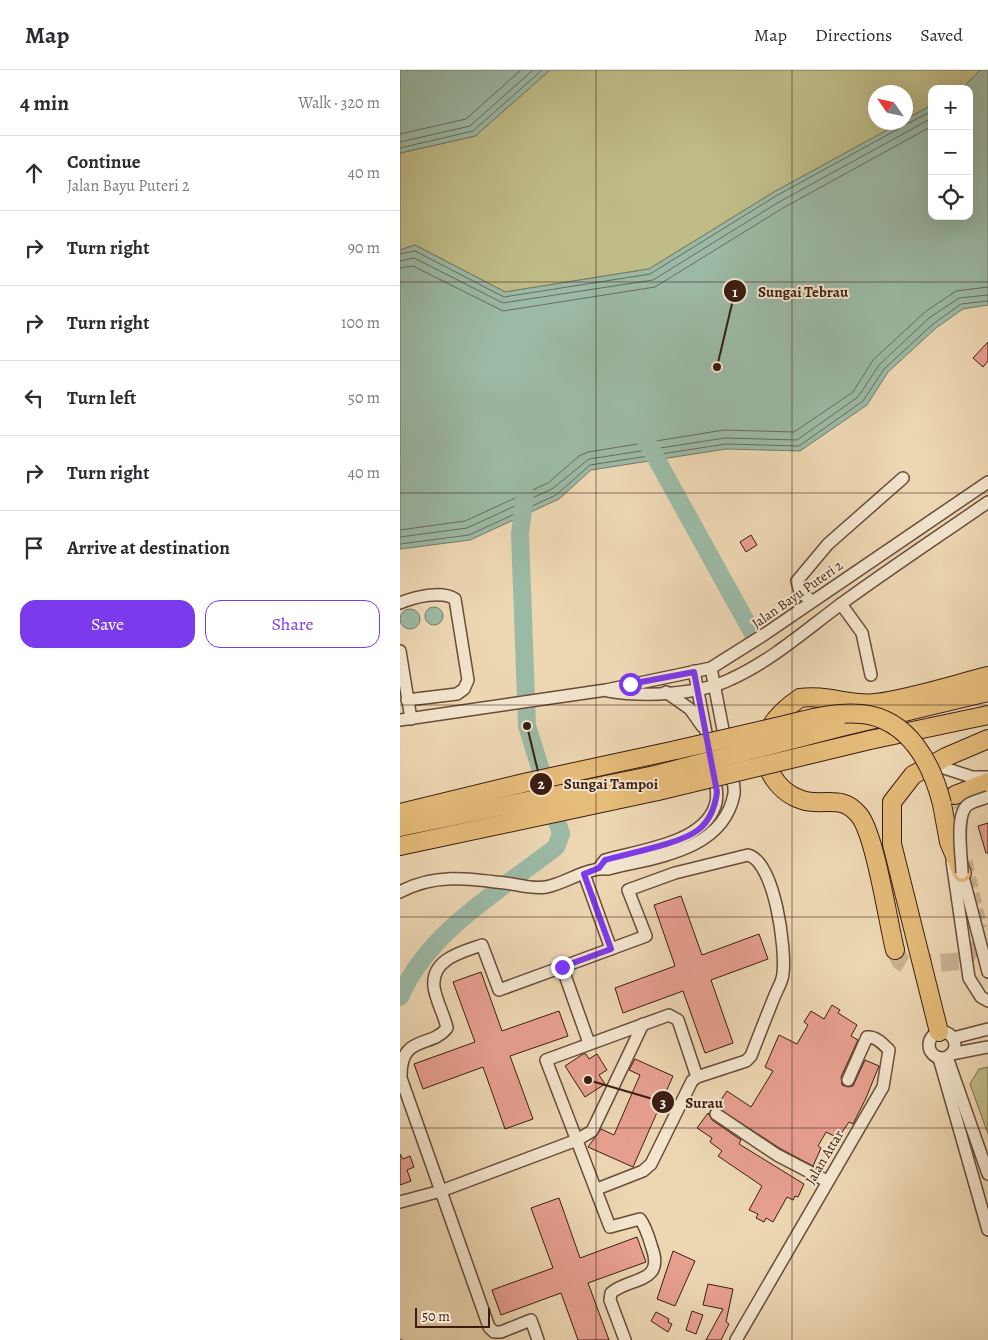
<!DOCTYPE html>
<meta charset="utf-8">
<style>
:root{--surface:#fff;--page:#f2f2f3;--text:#2b2b33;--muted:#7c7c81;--line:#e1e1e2;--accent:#7c3aed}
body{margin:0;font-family:Alegreya,serif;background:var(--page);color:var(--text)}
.controls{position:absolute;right:15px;top:15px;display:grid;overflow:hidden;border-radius:10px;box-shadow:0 5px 20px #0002}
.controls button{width:45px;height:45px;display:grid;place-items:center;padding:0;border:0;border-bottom:1px solid var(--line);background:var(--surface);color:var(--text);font:25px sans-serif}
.compass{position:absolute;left:468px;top:15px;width:45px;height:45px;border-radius:50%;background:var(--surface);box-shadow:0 5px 20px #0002;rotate:304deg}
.scale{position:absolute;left:15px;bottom:12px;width:75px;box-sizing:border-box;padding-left:5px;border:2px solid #3b1c10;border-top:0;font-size:14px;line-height:18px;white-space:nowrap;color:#3b1c10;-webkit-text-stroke:4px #f3e5ce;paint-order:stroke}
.stop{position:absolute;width:15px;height:15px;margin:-11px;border:4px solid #7c3aed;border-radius:50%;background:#fff}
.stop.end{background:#7c3aed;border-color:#fff;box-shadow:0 1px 5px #0008}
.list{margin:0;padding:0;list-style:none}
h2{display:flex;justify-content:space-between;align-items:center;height:65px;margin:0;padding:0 20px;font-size:21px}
h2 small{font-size:16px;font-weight:400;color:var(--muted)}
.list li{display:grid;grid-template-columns:32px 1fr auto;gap:15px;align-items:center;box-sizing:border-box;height:75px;padding:0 20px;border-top:1px solid var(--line)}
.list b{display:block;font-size:19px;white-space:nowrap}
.list p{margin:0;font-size:16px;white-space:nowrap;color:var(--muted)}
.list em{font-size:16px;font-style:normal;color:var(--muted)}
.actions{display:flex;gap:10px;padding:15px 20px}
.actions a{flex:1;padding:11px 0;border:1px solid var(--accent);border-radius:15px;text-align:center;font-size:18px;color:var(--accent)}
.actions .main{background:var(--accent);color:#fff}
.icon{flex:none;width:28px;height:28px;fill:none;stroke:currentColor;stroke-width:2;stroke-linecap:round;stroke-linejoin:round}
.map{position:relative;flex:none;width:588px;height:1270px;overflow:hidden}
header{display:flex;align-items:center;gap:30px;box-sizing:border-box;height:70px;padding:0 25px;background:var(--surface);border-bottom:1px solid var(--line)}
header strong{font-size:24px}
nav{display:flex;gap:28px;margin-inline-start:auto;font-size:18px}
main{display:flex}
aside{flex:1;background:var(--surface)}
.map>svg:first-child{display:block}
.green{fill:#bfbc88;stroke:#7d6c4c}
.water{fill:#9bbaa6;stroke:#757b6a}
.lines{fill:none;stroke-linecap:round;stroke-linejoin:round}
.shore{stroke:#6b6b5b;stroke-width:1}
.stream{stroke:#757b6a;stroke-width:3}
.river{stroke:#9bbaa6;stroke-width:18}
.building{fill:#e8a091;stroke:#3b1c10}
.minor-tunnel{stroke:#c9b292;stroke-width:11;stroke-dasharray:11 5.5;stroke-linecap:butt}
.highway-tunnel{stroke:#c9b292;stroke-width:18;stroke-dasharray:18 9;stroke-linecap:butt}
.minor-casing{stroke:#684b39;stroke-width:14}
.highway-casing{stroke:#3b1c10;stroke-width:20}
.minor{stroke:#f3e5ce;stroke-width:11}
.highway{stroke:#e6bc7a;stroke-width:18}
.minor-bridge-casing{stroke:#684b39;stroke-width:14;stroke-linecap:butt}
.highway-bridge-casing{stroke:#3b1c10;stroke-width:20;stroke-linecap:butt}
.minor-bridge{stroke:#f3e5ce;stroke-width:11}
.highway-bridge{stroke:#e6bc7a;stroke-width:18}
.route{stroke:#7c3aed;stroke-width:6}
.grid{fill:none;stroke:#3b1c10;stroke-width:1;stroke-opacity:0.55}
.labels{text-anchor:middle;stroke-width:4;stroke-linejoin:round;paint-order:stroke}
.street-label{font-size:14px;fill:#3b1c10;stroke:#f3e5ce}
.leader{fill:none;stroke:#3b1c10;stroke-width:2}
.callout-dot{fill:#3b1c10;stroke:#f3e5ce;stroke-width:2}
.mark-label{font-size:15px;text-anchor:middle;font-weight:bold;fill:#fff}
.callout-label{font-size:15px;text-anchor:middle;font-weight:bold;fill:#3b1c10;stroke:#f3e5ce;stroke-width:4;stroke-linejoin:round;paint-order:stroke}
</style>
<header>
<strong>Map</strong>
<nav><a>Map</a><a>Directions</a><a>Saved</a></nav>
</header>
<main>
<aside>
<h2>4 min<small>Walk · 320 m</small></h2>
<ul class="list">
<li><svg class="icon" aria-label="ahead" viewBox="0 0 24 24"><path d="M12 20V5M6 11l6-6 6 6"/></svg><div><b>Continue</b><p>Jalan Bayu Puteri 2</p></div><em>40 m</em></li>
<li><svg class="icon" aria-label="right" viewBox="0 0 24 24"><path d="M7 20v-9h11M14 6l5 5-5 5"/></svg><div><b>Turn right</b></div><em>90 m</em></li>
<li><svg class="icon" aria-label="right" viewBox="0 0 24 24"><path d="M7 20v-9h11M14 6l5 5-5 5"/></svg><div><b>Turn right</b></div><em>100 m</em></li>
<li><svg class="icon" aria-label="left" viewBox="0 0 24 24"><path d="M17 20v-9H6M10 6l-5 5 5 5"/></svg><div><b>Turn left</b></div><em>50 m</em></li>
<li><svg class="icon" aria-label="right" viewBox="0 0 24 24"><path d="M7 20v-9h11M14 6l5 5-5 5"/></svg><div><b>Turn right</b></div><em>40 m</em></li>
<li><svg class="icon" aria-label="arrive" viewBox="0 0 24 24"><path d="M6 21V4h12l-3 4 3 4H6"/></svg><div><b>Arrive at destination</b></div></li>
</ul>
<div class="actions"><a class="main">Save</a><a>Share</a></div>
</aside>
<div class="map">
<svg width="588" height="1270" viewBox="0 0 588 1270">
<rect width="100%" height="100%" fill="#edd7b3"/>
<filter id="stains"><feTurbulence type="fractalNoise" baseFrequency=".004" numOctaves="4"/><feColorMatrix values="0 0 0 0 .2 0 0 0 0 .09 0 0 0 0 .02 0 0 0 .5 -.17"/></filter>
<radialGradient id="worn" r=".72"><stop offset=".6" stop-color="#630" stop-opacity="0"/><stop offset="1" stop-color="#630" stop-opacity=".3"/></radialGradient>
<g class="green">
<path d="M150,0h431l-20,19h-29v16l-26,14v-27h-30v30l24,1 -126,69 -125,77 -144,23 -90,-47 -15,5v-97l75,-17z"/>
<path d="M588,997v67l-18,-50 9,-15z"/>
</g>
<g class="water">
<path d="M0,0h150l-75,66 -75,17z"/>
<path d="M581,0h7v235l-25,4 -27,19 -48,44 -21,33 -67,46 -74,-2 -135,21 -32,29 -89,41 -70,9v-299l15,-5 90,47 144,-23 125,-77 126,-69 6,-1v-3l26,-14v111h37v-127h-8z"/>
<circle cx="34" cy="546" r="9"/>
<circle cx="10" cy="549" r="10"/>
</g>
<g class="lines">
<g class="shore">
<path d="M0,64l66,-15 55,-49"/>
<path d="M0,72l70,-16 63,-56"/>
<path d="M0,78l73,-17 69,-61"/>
<path d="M0,184l15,-3 89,46 146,-23 126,-78 122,-67 4,-6h7l23,-12"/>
<path d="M0,191l14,-3 89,45 150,-23 126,-78 153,-84"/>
<path d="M0,198l13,-2 90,45 152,-24 128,-79 149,-82"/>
<path d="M0,460l65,-9 83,-38 31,-27 9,-4 136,-22 70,2 59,-40 20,-32 52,-48 31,-21 32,-4"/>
<path d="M0,467l67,-9 85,-39 37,-30 136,-21 72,2 61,-43 21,-32 50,-47 30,-20 29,-3"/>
<path d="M0,474l69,-9 87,-40 34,-30 136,-21 73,2 64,-45 21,-32 49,-45 28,-20 27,-3"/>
</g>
<path class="stream" d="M0,1270h1"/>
<g class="river">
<path d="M246,370l106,192"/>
<path d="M0,927c28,-66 101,-107 156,-150l5,-13 -34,-108 -7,-192 5,-40"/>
</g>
</g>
<g class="building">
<path d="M588,272v19l-5,6 -10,-9z"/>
<path d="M351,465l6,10 -11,7 -6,-10z"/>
<path d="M588,753v30h-2l-8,-27z"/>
<path d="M281,826l21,59 57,-21 9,25 -57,21 22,63 -28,10 -22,-62 -60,22 -8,-25 60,-22 -21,-61z"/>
<path d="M81,902l21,59 57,-20 9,25 -58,20 23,63 -28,10 -22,-62 -60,22 -9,-25 61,-22 -22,-60z"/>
<path d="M432,935l8,5 -2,3 19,12 -6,11 7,4 -17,37 1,8 6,2 5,-1 12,-26 14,6 -13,32 -13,26 -4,-2 -11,16 -12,-6 -8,14 3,2 -8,18 -32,-17 -65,-42 11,-16 24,16 22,-36 -8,-4 14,-32 18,9 11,-19 -4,-3 7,-11 13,8z"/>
<path d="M183,984h3l3,5 8,-5 10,16 -8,5 6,9 -20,13 -20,-31z"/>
<path d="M235,989l38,17 -40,91 -45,-20 13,-18 13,6 26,-60 -11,-5z"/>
<path d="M308,1043l4,7 29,20 -2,4 65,40 -6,13 -3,-1 -2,4 -6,-3 -14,25 -7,-4 -2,4 -8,-4 2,-4 -9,-4 13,-24 -44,-30 4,-5 -12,-9 2,-4 -15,-10z"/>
<path d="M0,1084l3,5 7,-3 4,11 -7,3 4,11 -11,4z"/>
<path d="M159,1128l21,60 57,-21 9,25 -58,21 21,57h-31l-17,-47 -60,22 -9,-25 61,-22 -22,-60z"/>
<path d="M273,1181l22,10 -20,45 -18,-7z"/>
<path d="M308,1214l25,5 -7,33 3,2 -8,16h-15l17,-31 -20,-4z"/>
<path d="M292,1241l11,4 -7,19 -10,-4z"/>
<path d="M256,1242l13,7 -1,3 4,2 -4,8 -17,-11z"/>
</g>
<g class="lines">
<g class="minor-tunnel">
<path d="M559,756l-3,-11 6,-13 15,-6"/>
<path d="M567,791l15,67"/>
</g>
<path class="highway-tunnel" d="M495,880l5,11 7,4 57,-4 5,-9v-10"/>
<g class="minor-casing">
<g id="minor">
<path d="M412,531l-12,-9 -3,-11 31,-37 75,-66"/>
<path d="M0,533c14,-6 42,-13 55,-4l13,81 -4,9 -7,5 -50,6"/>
<path d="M441,534l21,29 9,42"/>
<path d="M0,581l11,68"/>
<path d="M311,598l15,77"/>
<path d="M294,601l15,77"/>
<path d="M208,621c35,6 91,4 123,-12 40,-18 75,-49 110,-75 48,-35 98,-68 147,-102"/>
<path d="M266,622l24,17 12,17"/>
<path d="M0,650l206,-30 105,-22 54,-34 223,-152"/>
<path d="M532,694l40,13h16"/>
<path d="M552,791l17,117 12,19 7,4"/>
<path d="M199,798l6,-8c34,-10 97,-16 110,-54 4,-11 0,-23 -2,-34"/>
<path d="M562,803l26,99"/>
<path d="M184,804l27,75"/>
<path d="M0,822c36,-20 73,-13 112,-8 11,2 23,5 34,3 21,-4 40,-20 62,-18 46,-12 115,-17 126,-75 1,-8 -2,-18 -4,-26"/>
<path d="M162,897l84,-31 -18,-46 47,-17 73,-18c27,7 38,94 35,118 0,7 -5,15 -8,22 -8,20 -16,40 -24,61l-5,5 -49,16 -5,4 -41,83 -8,7 -46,18"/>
<circle cx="542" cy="975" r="13"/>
<path d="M553,968l35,-9"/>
<path d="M551,984l37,-7"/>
<path d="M547,987l41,117"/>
<path d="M539,988l49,172"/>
<path d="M316,1044l61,41 50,26"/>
<path d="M0,1132l41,-11 136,-51 15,-9 51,-107"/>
<path d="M138,1270l-7,-20 -30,12h-7l-5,-5 -88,-249c-1,-45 30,-29 46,-50 -3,-14 -11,-27 -13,-41 -3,-28 28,-35 48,-42l17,45 63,-23 27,76"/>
<path d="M225,1270l-15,-40 1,-7c18,-16 54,-9 41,-45 -3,-10 -6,-21 -12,-29l-30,8 -64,-167 123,-45 9,5 19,57"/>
<path d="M336,1270l147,-253 6,-37c-6,-6 -13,-14 -22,-13l-19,43"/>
</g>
</g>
<g class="highway-casing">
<g id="highway">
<path d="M437,658l151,-36"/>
<path d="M470,670l118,-25"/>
<path d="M555,725l33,-13"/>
<path d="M542,734l7,38 13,31"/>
<path d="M0,743l128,-31 148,-32"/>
<path d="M0,757l255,-52"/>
<path d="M0,776l258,-55"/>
<path d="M495,880c-7,-28 -20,-116 -36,-135 -18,-22 -36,-8 -57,-15 -26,-8 -45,-40 -35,-66 6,-15 21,-28 33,-36 26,-4 50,8 76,5 37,-5 76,-18 112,-27"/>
<path d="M539,962l-47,-188v-42l21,-27 33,-18 42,-18"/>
</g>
</g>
<use href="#minor" class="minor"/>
<use href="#highway" class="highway"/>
<g class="minor-bridge-casing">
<path id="minor-bridge" d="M562,803c0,-16 -8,-60 7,-69 5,-3 13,-5 19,-7"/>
</g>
<g class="highway-bridge-casing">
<g id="highway-bridge">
<path d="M276,680c34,-8 69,-16 104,-24 26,-6 54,-15 82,-12 47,5 70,50 80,90"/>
<path d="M255,705l182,-47"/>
<path d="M258,721l212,-51"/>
</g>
</g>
<use href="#minor-bridge" class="minor-bridge"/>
<use href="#highway-bridge" class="highway-bridge"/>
</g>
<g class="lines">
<path class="route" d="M162,897l49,-18 -27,-75 15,-6 6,-8c24,-7 75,-16 93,-30 12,-9 17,-23 19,-38l-23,-120 -64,12"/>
</g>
<path class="grid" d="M196,0v1270M392,0v1270M0,212h588M0,423h588M0,635h588M0,847h588M0,1058h588"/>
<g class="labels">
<g class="street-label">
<text transform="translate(397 524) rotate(-35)" y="5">Jalan Bayu Puteri 2</text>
<text transform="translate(424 1087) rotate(-59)" y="5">Jalan Attar</text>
</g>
</g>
<path class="leader" d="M317 297L335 221M127 656L141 714M188 1010L263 1032"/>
<g class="callout-dot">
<circle cx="317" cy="297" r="5"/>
<circle cx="127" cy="656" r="5"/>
<circle cx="188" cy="1010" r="5"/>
<circle cx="335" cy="221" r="12"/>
<circle cx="141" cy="714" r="12"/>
<circle cx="263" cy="1032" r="12"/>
</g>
<g class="mark-label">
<text x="335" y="227">1</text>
<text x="141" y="719">2</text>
<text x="263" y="1038">3</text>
</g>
<g class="callout-label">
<text x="403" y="227">Sungai Tebrau</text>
<text x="211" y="719">Sungai Tampoi</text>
<text x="304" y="1038">Surau</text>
</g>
<rect width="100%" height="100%" filter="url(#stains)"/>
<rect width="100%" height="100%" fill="url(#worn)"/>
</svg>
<div class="controls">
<button>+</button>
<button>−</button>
<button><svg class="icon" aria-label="locate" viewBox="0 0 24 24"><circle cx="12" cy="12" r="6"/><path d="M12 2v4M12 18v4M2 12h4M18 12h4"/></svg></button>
</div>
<svg class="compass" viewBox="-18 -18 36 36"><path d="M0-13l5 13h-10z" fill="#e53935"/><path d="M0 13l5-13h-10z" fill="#7c7c81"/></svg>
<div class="scale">50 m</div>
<div class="stop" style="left:230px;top:614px"></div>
<div class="stop end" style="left:162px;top:897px"></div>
</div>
</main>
